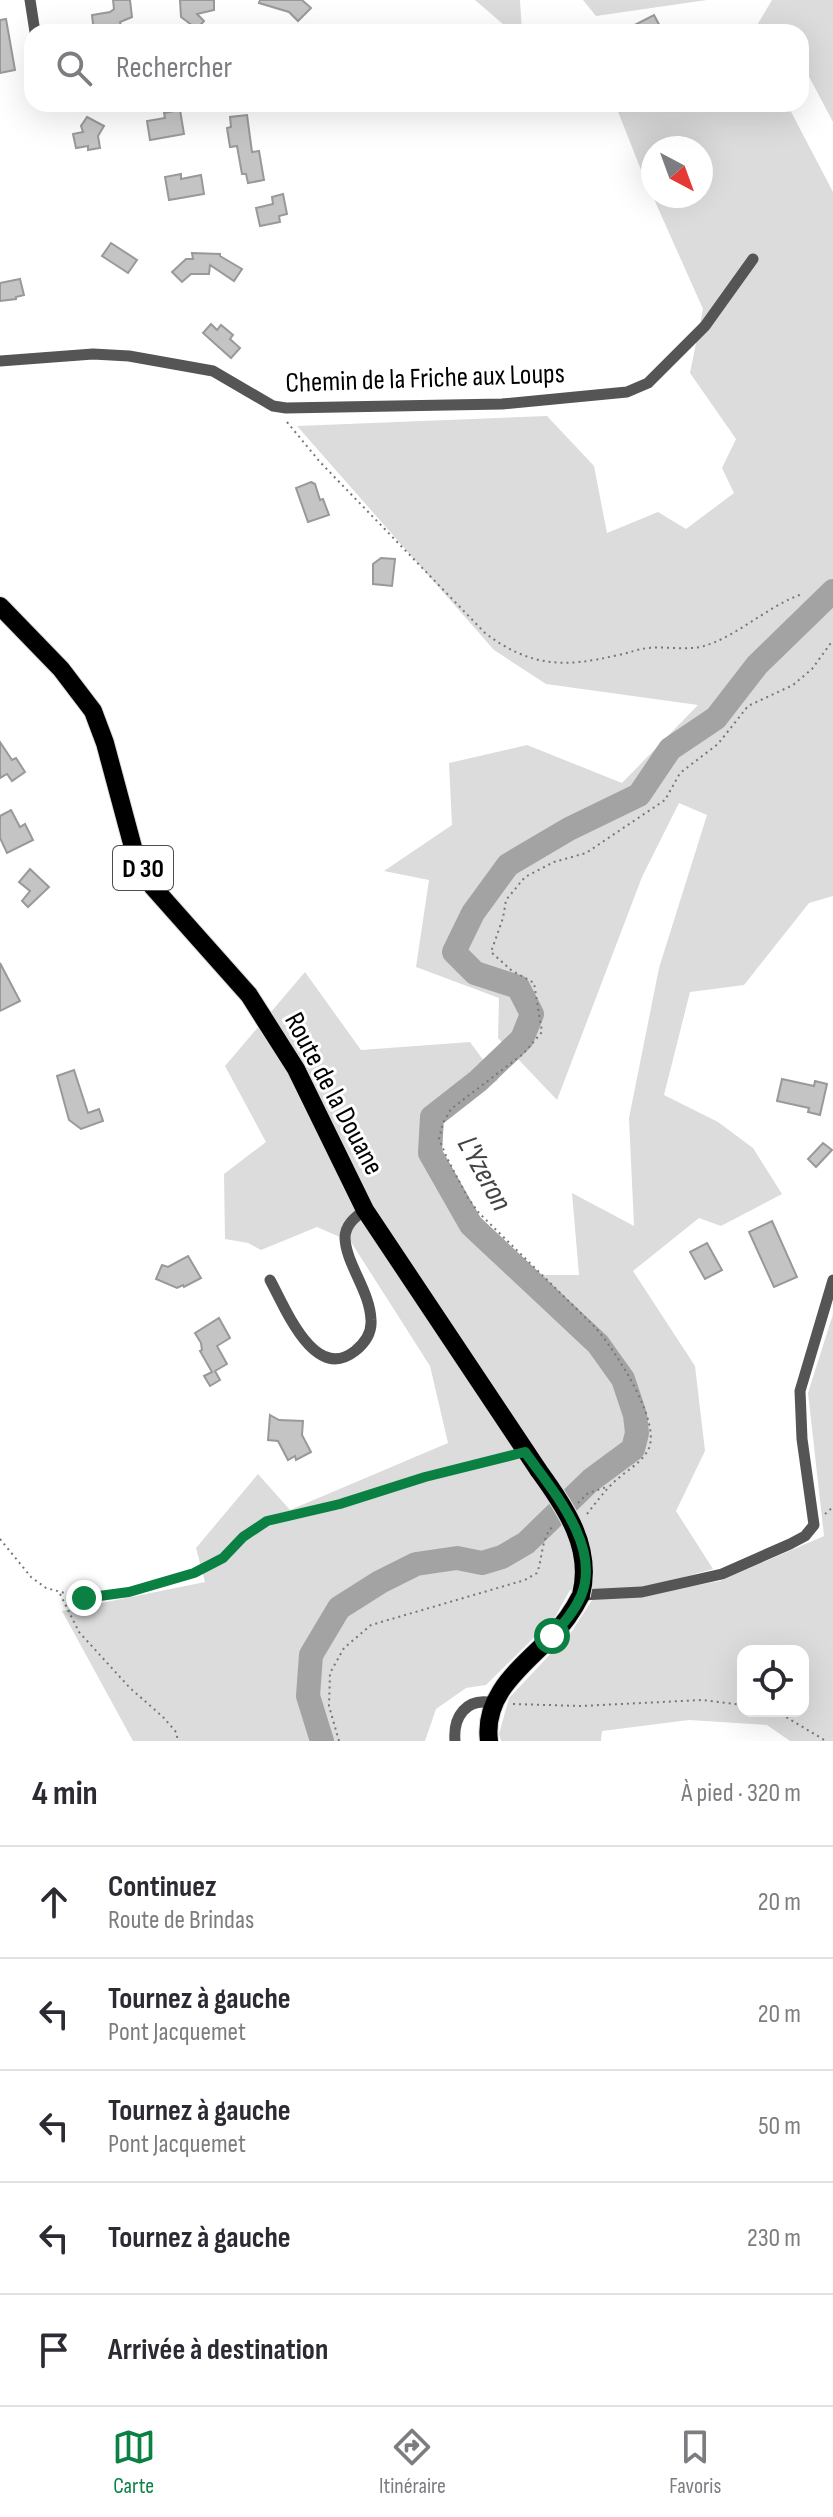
<!DOCTYPE html>
<html lang="fr">
<meta charset="utf-8">
<style>
:root{--surface:#fff;--page:#f7f7f7;--text:#2b2b33;--muted:#7c7c81;--line:#e1e1e2;--accent:#0b8043}
body{margin:0;font-family:"Sofia Sans Condensed",sans-serif;background:var(--page);color:var(--text)}
.controls{position:absolute;right:24px;bottom:24px;display:grid;overflow:hidden;border-radius:16px;box-shadow:0 8px 32px #0002}
.controls button{width:72px;height:72px;display:grid;place-items:center;padding:0;border:0;border-bottom:2px solid var(--line);background:var(--surface);color:var(--text);font:40px sans-serif}
.compass{position:absolute;left:641px;top:136px;width:72px;height:72px;border-radius:50%;background:var(--surface);box-shadow:0 8px 32px #0002;rotate:139deg}
.stop{position:absolute;width:24px;height:24px;margin:-18px;border:6px solid #0b8043;border-radius:50%;background:#fff}
.stop.end{background:#0b8043;border-color:#fff;box-shadow:0 2px 8px #0008}
.list{margin:0;padding:0;list-style:none}
h2{display:flex;justify-content:space-between;align-items:center;height:104px;margin:0;padding:0 32px;font-size:34px}
h2 small{font-size:26px;font-weight:400;color:var(--muted)}
.list li{display:grid;grid-template-columns:52px 1fr auto;gap:24px;align-items:center;box-sizing:border-box;height:112px;padding:0 32px;border-top:2px solid var(--line)}
.list b{display:block;font-size:30px;white-space:nowrap}
.list p{margin:0;font-size:26px;white-space:nowrap;color:var(--muted)}
.list em{font-size:26px;font-style:normal;color:var(--muted)}
.icon{flex:none;width:44px;height:44px;fill:none;stroke:currentColor;stroke-width:2;stroke-linecap:round;stroke-linejoin:round}
.map{position:relative;flex:none;width:833px;height:1741px;overflow:hidden}
.search{position:absolute;background:var(--surface);box-shadow:0 8px 32px #0002;left:24px;right:24px;top:24px;height:88px;display:flex;align-items:center;gap:20px;box-sizing:border-box;padding:0 28px;border-radius:24px;color:var(--muted);font-size:30px}
.sheet{height:664px;background:var(--surface)}
nav{display:flex;justify-content:space-around;align-items:center;box-sizing:border-box;height:112px;border-top:2px solid var(--line);background:var(--surface);font-size:22px;color:var(--muted)}
nav a{display:grid;justify-items:center;gap:4px}
nav .on{color:var(--accent)}
.map>svg:first-child{display:block}
.green{fill:#dcdcdc;fill-rule:evenodd}
.lines{fill:none;stroke-linecap:round;stroke-linejoin:round}
.river{stroke:#a3a3a3;stroke-width:24}
.building{fill:#c4c4c4;stroke:#999;stroke-width:2}
.primary-casing{stroke:#dbdbdb;stroke-width:20}
.path{stroke:#777;stroke-width:2;stroke-dasharray:2 4;stroke-linecap:butt}
.minor{stroke:#555;stroke-width:11}
.primary{stroke:#000;stroke-width:18}
.primary-bridge-casing{stroke:#dbdbdb;stroke-width:20;stroke-linecap:butt}
.primary-bridge{stroke:#000;stroke-width:18}
.route{stroke:#0b8043;stroke-width:10}
.labels{text-anchor:middle;stroke-width:6;stroke-linejoin:round;paint-order:stroke}
.shield{fill:#fff;stroke:#4c4c4c;stroke-width:2}
.shield-label{font-size:26px;font-weight:bold;fill:#000}
.street-label{font-size:28px;fill:#000;stroke:#fff}
.water-label{font-size:30px;font-style:italic;fill:#444;stroke:#fff}
</style>
<div class="map">
<svg width="833" height="1741" viewBox="0 0 833 1741">
<rect width="100%" height="100%" fill="#fff"/>
<g class="green">
<path d="M475,0h45l2,32h-10z"/>
<path d="M583,0h124l-111,16z"/>
<path d="M772,0h61v122l-27,-51 -5,-5v-34h-39l-6,-5z"/>
<path d="M615,104h172l46,88v704l-24,7 -65,82 -54,7 -26,103 54,27 35,26 29,46 -61,32 -22,-8 -66,53 62,95 10,85 -29,60 37,58c-50,14 -90,26 -143,21l-15,27 -69,68 -20,3 -30,21 -11,32h-292l-71,-130 143,-29 -9,-34 62,-74 32,36 158,-67 -18,-77 -79,-124 -34,-15 -56,23 -13,-7 -23,-4 -1,-65 42,-32 -41,-76 80,-94 56,78 109,-8 28,38 -59,40 -3,31 39,66 59,58h45l-7,-82 62,33 -5,-108 30,-150 48,-153 -28,-12 -37,74 -85,223 -59,-62 1,-40 -83,-31 13,-87 -45,-9 68,-46 -3,-62 78,-18 95,38 76,-78 -152,-21 -52,-34 -197,-224 250,-10 47,50 13,67 51,-21 28,17 48,-36 -12,-25 14,-29 -46,-66 13,-64 -62,-139zM653,148h48v48h-48z"/>
<path d="M833,1314v427h-43l-23,-16 -78,-5 -87,11 -1,10h-100l-2,-7 10,-36 63,-67 22,-34 50,-2 76,-14 104,-45 -16,-143zM743,1651h60v60h-60z"/>
</g>
<g class="lines">
<path class="river" d="M322,1741l-14,-45 3,-41 28,-47 41,-26 36,-18 41,-6 25,5 20,-6 24,-14 65,-63 42,-31 4,-16 -2,-18 -12,-36 -25,-35 -127,-119 -41,-72 2,-36 46,-36 44,-42 10,-25 -14,-27 -43,-14 -21,-21 19,-39 35,-48 61,-36 70,-34 31,-46 46,-31 41,-53 76,-74"/>
</g>
<g class="building">
<path d="M113,0h17l2,17 -12,5 2,8 -4,2h-24l-2,-17 18,-3 4,-3z"/>
<path d="M180,0h34v10l-17,4 7,7 -7,8 -16,-12z"/>
<path d="M260,0h42l9,8 -13,13 -9,-9 -30,-9z"/>
<path d="M654,15l9,17h-42z"/>
<path d="M6,19l9,51 -15,3v-53z"/>
<path d="M180,110l4,24 -34,6 -3,-19 18,-3 -1,-5z"/>
<path d="M247,115l5,37 7,-1 5,29 -16,3 -2,-9h-4l-5,-28 -7,1 -3,-19 4,-1 -1,-10z"/>
<path d="M87,117l17,9 -6,10 2,12 -12,2v-4l-12,2 -3,-14 10,-2 -2,-6z"/>
<path d="M181,174v5l20,-4 3,19 -35,6 -4,-23z"/>
<path d="M283,194l4,20 -8,2 1,6 -20,4 -4,-18 17,-4 -1,-7z"/>
<path d="M111,243l26,17 -9,13 -26,-17z"/>
<path d="M192,253l28,1v2l22,13 -8,12 -24,-16 -1,9h-18l-9,8 -10,-10 14,-13h7z"/>
<path d="M20,279l4,16 -8,2v2l-16,2v-18z"/>
<path d="M211,324l6,6 4,-5 12,10 -3,4 10,9 -9,10 -28,-25z"/>
<path d="M311,482l4,2 5,16 3,-1 6,16 -21,7 -12,-34z"/>
<path d="M381,558l14,1 -3,27 -19,-2v-20z"/>
<path d="M0,742l12,18 4,-2 9,14 -13,9 -5,-7 -7,4z"/>
<path d="M11,810l9,17 5,-3 8,16 -26,13 -7,-15v-22z"/>
<path d="M30,869l19,18 -21,20 -6,-6 8,-10 -11,-9z"/>
<path d="M0,963l20,38 -20,10z"/>
<path d="M74,1070l14,43 11,-4 4,12 -22,8 -12,-9 -12,-44z"/>
<path d="M782,1079l32,7 1,-5 12,3 -7,31 -12,-3 1,-4 -32,-7z"/>
<path d="M823,1143l9,7 -16,17 -8,-8z"/>
<path d="M772,1221l25,56 -23,10 -25,-55z"/>
<path d="M707,1243l15,27 -17,9 -15,-27z"/>
<path d="M188,1256l13,22 -17,9 -1,-2 -6,3 -21,-9 6,-14 6,2z"/>
<path d="M219,1318l11,20 -13,8 10,18 -12,7 5,9 -10,6 -6,-10 8,-4 -12,-21 2,-1 -1,-7 -6,-10z"/>
<path d="M270,1415l9,5 24,1 -1,14 9,17 -15,8 -1,-4 -7,4 -10,-19 -10,-1z"/>
</g>
<g class="lines">
<g class="primary-casing">
<g id="primary">
<path d="M0,606l61,63 32,42 12,32 29,108 19,36 96,108 47,74 69,141 174,261"/>
<path d="M489,1741c-6,-47 33,-74 62,-104 13,-13 22,-26 30,-42"/>
</g>
</g>
<g class="path">
<path d="M287,422l33,40 165,171c45,34 79,35 133,22 11,-2 20,-6 30,-7 18,-2 38,3 56,-2 32,-9 64,-40 98,-52"/>
<path d="M578,1503l10,-10 19,-6"/>
<path d="M587,1514c8,-10 15,-20 24,-29 11,-12 27,-19 36,-33 18,-27 -33,-103 -52,-125l-116,-114 -11,-15 -21,-40 -8,-19 4,-16 8,-14 72,-55 19,-22 -8,-49 -23,-13 -20,-18 12,-34 3,-18 19,-23 29,-15 32,-9 79,-53 15,-27 38,-29 30,-38 45,-21 19,-16 21,-29"/>
<path d="M825,1514l8,-7"/>
<path d="M0,1539l31,38 15,11 38,10 45,-6 65,-19 29,-15 20,-21 24,-16 73,-17 85,-27 84,-20"/>
<path d="M60,1594l19,38 51,56 33,29 13,15 2,9"/>
<path d="M513,1704l68,2 121,-6 41,5"/>
<path d="M776,1711l50,30"/>
<path d="M339,1741l-10,-35 1,-33 14,-25 27,-23 154,-45 12,-7c6,-16 4,-35 16,-47"/>
</g>
<g class="minor">
<path d="M30,0l5,32"/>
<path d="M0,361l93,-7 36,2 84,15 60,35 13,2 216,-4 125,-12 21,-9 57,-57 48,-67"/>
<path d="M270,1280c15,27 44,103 85,71 10,-8 17,-18 16,-31 -1,-29 -25,-56 -26,-82 0,-13 10,-21 20,-28"/>
<path d="M581,1595l61,-3 80,-18 68,-30 15,-8 9,-11 -12,-86 -2,-48 33,-111"/>
<path d="M455,1741c-2,-24 11,-44 38,-38"/>
</g>
<use href="#primary" class="primary"/>
<g class="primary-bridge-casing">
<path id="primary-bridge" d="M539,1471c27,37 54,77 42,124"/>
</g>
<use href="#primary-bridge" class="primary-bridge"/>
</g>
<g class="lines">
<path class="route" d="M84,1598l45,-6 65,-19 29,-15 20,-21 24,-16 73,-17 85,-27 100,-25c27,38 77,94 56,144 -7,16 -18,28 -29,40"/>
</g>
<g class="labels">
<rect class="shield" x="113" y="846" width="60" height="44" rx="6"/>
<g class="shield-label">
<text x="143" y="877">D 30</text>
</g>
<g class="street-label">
<text transform="translate(425 377) rotate(-2)" y="10">Chemin de la Friche aux Loups</text>
<text transform="translate(335 1093) rotate(62)" y="10">Route de la Douane</text>
</g>
<g class="water-label">
<text transform="translate(485 1173) rotate(61)" y="10">L'Yzeron</text>
</g>
</g>
</svg>
<div class="controls">
<button><svg class="icon" aria-label="locate" viewBox="0 0 24 24"><circle cx="12" cy="12" r="6"/><path d="M12 2v4M12 18v4M2 12h4M18 12h4"/></svg></button>
</div>
<svg class="compass" viewBox="-18 -18 36 36"><path d="M0-13l5 13h-10z" fill="#e53935"/><path d="M0 13l5-13h-10z" fill="#7c7c81"/></svg>
<div class="stop" style="left:552px;top:1636px"></div>
<div class="stop end" style="left:84px;top:1598px"></div>
<div class="search"><svg class="icon" aria-label="search" viewBox="0 0 24 24"><circle cx="10" cy="10" r="6"/><path d="M15 15l6 6"/></svg>Rechercher</div>
</div>
<section class="sheet">
<h2>4 min<small>À pied · 320 m</small></h2>
<ul class="list">
<li><svg class="icon" aria-label="ahead" viewBox="0 0 24 24"><path d="M12 20V5M6 11l6-6 6 6"/></svg><div><b>Continuez</b><p>Route de Brindas</p></div><em>20 m</em></li>
<li><svg class="icon" aria-label="left" viewBox="0 0 24 24"><path d="M17 20v-9H6M10 6l-5 5 5 5"/></svg><div><b>Tournez à gauche</b><p>Pont Jacquemet</p></div><em>20 m</em></li>
<li><svg class="icon" aria-label="left" viewBox="0 0 24 24"><path d="M17 20v-9H6M10 6l-5 5 5 5"/></svg><div><b>Tournez à gauche</b><p>Pont Jacquemet</p></div><em>50 m</em></li>
<li><svg class="icon" aria-label="left" viewBox="0 0 24 24"><path d="M17 20v-9H6M10 6l-5 5 5 5"/></svg><div><b>Tournez à gauche</b></div><em>230 m</em></li>
<li><svg class="icon" aria-label="arrive" viewBox="0 0 24 24"><path d="M6 21V4h12l-3 4 3 4H6"/></svg><div><b>Arrivée à destination</b></div></li>
</ul>
</section>
<nav>
<a class="on"><svg class="icon" aria-label="map" viewBox="0 0 24 24"><path d="M3 6l6-2 6 2 6-2v14l-6 2-6-2-6 2zM9 4v14M15 6v14"/></svg>Carte</a>
<a><svg class="icon" aria-label="directions" viewBox="0 0 24 24"><path d="M12 3l9 9-9 9-9-9zM9 14v-3h6M13 9l2 2-2 2"/></svg>Itinéraire</a>
<a><svg class="icon" aria-label="saved" viewBox="0 0 24 24"><path d="M7 4h10v16l-5-4-5 4z"/></svg>Favoris</a>
</nav>
